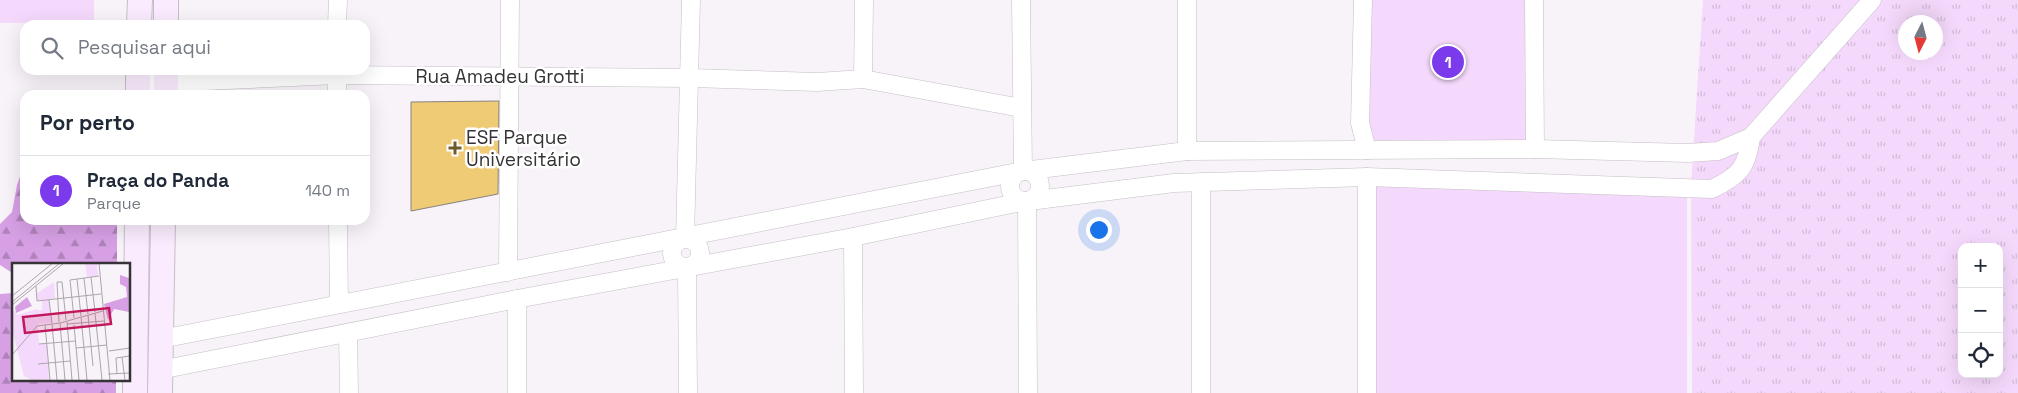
<!DOCTYPE html>
<html lang="pt">
<meta charset="utf-8">
<style>
:root{--surface:#fff;--page:#f6f6f7;--text:#1f2937;--muted:#747a83;--line:#e0e1e3;--accent:#7c3aed}
body{margin:0;font-family:"Space Grotesk",sans-serif;background:var(--page);color:var(--text)}
.controls{position:absolute;right:15px;bottom:15px;display:grid;overflow:hidden;border-radius:10px;box-shadow:0 5px 20px #0002}
.controls button{width:45px;height:45px;display:grid;place-items:center;padding:0;border:0;border-bottom:1px solid var(--line);background:var(--surface);color:var(--text);font:25px sans-serif}
.compass{position:absolute;left:1898px;top:15px;width:45px;height:45px;border-radius:50%;background:var(--surface);box-shadow:0 5px 20px #0002;rotate:186deg}
.you{position:absolute;left:1098px;top:229px;width:18px;height:18px;margin:-12px;border:4px solid #fff;border-radius:50%;background:#1a73e8;box-shadow:0 0 0 8px #1a73e833}
.badge{display:grid;place-items:center;width:32px;height:32px;border-radius:50%;background:var(--accent);color:#fff;font-size:16px;font-weight:700}
.pin{position:absolute;translate:-50% -50%;border:2px solid #fff;box-shadow:0 1px 5px #0006}
.list{margin:0;padding:0;list-style:none}
h2{display:flex;justify-content:space-between;align-items:center;height:65px;margin:0;padding:0 20px;font-size:21px}
h2 small{font-size:16px;font-weight:400;color:var(--muted)}
.list li{display:grid;grid-template-columns:32px 1fr auto;gap:15px;align-items:center;box-sizing:border-box;height:70px;padding:0 20px;border-top:1px solid var(--line)}
.list b{display:block;font-size:19px;white-space:nowrap}
.list p{margin:0;font-size:16px;white-space:nowrap;color:var(--muted)}
.list em{font-size:16px;font-style:normal;color:var(--muted)}
.icon{flex:none;width:28px;height:28px;fill:none;stroke:currentColor;stroke-width:2;stroke-linecap:round;stroke-linejoin:round}
.map{position:relative;flex:none;width:2018px;height:393px;overflow:hidden}
.search{position:absolute;background:var(--surface);box-shadow:0 5px 20px #0002;left:20px;top:20px;width:350px;height:55px;display:flex;align-items:center;gap:12px;box-sizing:border-box;padding:0 18px;border-radius:15px;color:var(--muted);font-size:19px}
.panel{position:absolute;background:var(--surface);box-shadow:0 5px 20px #0002;left:20px;top:90px;width:350px;height:135px;border-radius:15px}
.map>svg:first-child{display:block}
.grass{fill:url(#grass-tufts);fill-rule:evenodd}
.forest{fill:url(#forest-firs)}
.park{fill:#f5d9fc}
.building{fill:#f0cb76;stroke:#86847e}
.lines{fill:none;stroke-linecap:round;stroke-linejoin:round}
.minor-casing{stroke:#c4bfc5;stroke-width:19}
.secondary-casing{stroke:#c4bfc5;stroke-width:26}
.minor{stroke:#fff;stroke-width:18}
.secondary{stroke:#faecfe;stroke-width:24}
.poi-dot{fill:#705b2a;stroke:#fff;stroke-width:2}
.labels{text-anchor:middle;stroke-width:5;stroke-linejoin:round;paint-order:stroke}
.street-label{font-size:19px;fill:#353336;stroke:#fff}
.poi-label{font-size:19px;fill:#353336;stroke:#fff;text-anchor:start}
.inset-road{fill:none;stroke:#aaa6ab;stroke-width:1}
.view{fill:#c2185b;fill-opacity:0.15;stroke:#c2185b;stroke-width:2.5}
.inset-edge{fill:none;stroke:#353336;stroke-width:2.5}
</style>
<div class="map">
<svg width="2018" height="393" viewBox="0 0 2018 393">
<defs>
<pattern id="grass-tufts" width="24" height="20" patternUnits="userSpaceOnUse" patternTransform="scale(1.25)"><rect width="24" height="20" fill="#f5d9fc"/><path d="M3 7l-1-3M5 7V3M7 7l1-3M15 17l-1-3M17 17v-4M19 17l1-3" fill="none" stroke="#d3bbd9"/></pattern>
<pattern id="forest-firs" width="22" height="20" patternUnits="userSpaceOnUse" patternTransform="scale(1.25)"><rect width="22" height="20" fill="#d7a0e5"/><path d="M5 1l3.5 6h-7zM16 11l3.5 6h-7z" fill="#af83ba"/></pattern>
</defs>
<rect width="100%" height="100%" fill="#f8f3f9"/>
<path class="grass" d="M1703,0h315v393h-326l-1,-208zM1906,22h30v30h-30zM1962,247h37v127h-37z"/>
<g class="forest">
<path d="M25,162v58h92v44h-103v10l-14,-9v-41l12,-12 5,-27z"/>
<path d="M14,293v86h102v14h-116v-99z"/>
</g>
<g class="park">
<path d="M0,0h94v22l-94,1z"/>
<path d="M1363,0h172v149l-164,2 -11,-28z"/>
<path d="M1374,180l313,9v204h-313z"/>
</g>
<path class="building" d="M499,101l-1,93 -87,17v-109z"/>
<g class="lines">
<g class="minor-casing">
<g id="minor">
<path d="M1021,0l2,171"/>
<path d="M1187,0v151"/>
<path d="M1363,0l-3,123 7,27"/>
<path d="M1534,0l1,149"/>
<path d="M337,25l1,-25"/>
<path d="M337,70v25"/>
<path d="M863,79l1,-79"/>
<path d="M138,84l199,-9 354,3 126,4 46,-3 158,29"/>
<circle cx="1025" cy="186" r="15"/>
<path d="M1201,182v211"/>
<path d="M1027,201l1,192"/>
<path d="M338,220l1,84"/>
<path d="M853,237l1,156"/>
<path d="M685,238l6,-238"/>
<circle cx="686" cy="253" r="14"/>
<path d="M687,268l1,125"/>
<path d="M508,272l2,-272"/>
<path d="M517,299v94"/>
<path d="M348,334l1,59"/>
<path d="M161,339l862,-168 164,-20 348,-2 153,4 30,-2 33,-14 121,-137"/>
<path d="M160,370l357,-71 336,-62 168,-35 153,-19 193,-6 345,12c27,-13 35,-21 39,-52"/>
<path d="M1367,393v-216"/>
</g>
</g>
<g class="secondary-casing">
<g id="secondary">
<path d="M139,25l1,-25"/>
<path d="M166,25v-25"/>
<path d="M138,95v-25"/>
<path d="M166,95v-25"/>
<path d="M135,393l2,-173"/>
<path d="M160,393l3,-173"/>
</g>
</g>
<use href="#minor" class="minor"/>
<use href="#secondary" class="secondary"/>
</g>
<path class="poi-dot" d="M452.5 140.5h5v5h5v5h-5v5h-5v-5h-5v-5h5z"/>
<g class="labels">
<g class="street-label">
<text x="500" y="83">Rua Amadeu Grotti</text>
</g>
<g class="poi-label">
<text x="466" y="144">ESF Parque<tspan x="466" dy="22">Universitário</tspan></text>
</g>
</g>
<g transform="translate(12 263)">
<rect width="118" height="118" fill="#f8f3f9"/>
<path d="M73,0h12l1,13 -11,1zM0,45l5,7 20,-6 2,35h8l2,36h-18l-7,-4 -12,-46z" fill="#f5d9fc"/>
<path d="M108,12l9,3v34l-15,-3 -6,11 -4,-16 23,-7 -1,-10 -6,-3zM15,34l5,9 -16,7 -1,-6z" fill="#d7a0e5"/>
<path d="M42,19l1,16 -6,1 3,24 -14,1 -1,-14h5v-9h-5l-1,-7z" fill="#f5d9fc"/>
<path class="inset-road" d="M87,0l11,117M79,14l4,35M72,15l4,36M65,16l4,37M24,23l1,15 64,-7M0,33l41,-33M37,37l3,23M0,39l48,-39M0,42l52,-42M83,50l7,67M76,52l5,51M69,54l6,63M62,55l-4,-38 29,-4M47,59l-2,-40h5l4,38M55,59l5,58M48,60l5,57M40,61l5,56M55,61l37,-3M33,62l5,55M62,62l5,55M27,81l36,-3M64,85l31,-3M97,88l21,-3M0,92l25,-29 23,-3 43,-12M110,94l3,23M26,101l32,-3M96,111l22,-1M105,111l-1,-16 14,-2"/>
<path class="view" d="M97,45l2,16 -86,9 -2,-16z"/>
<rect width="118" height="118" class="inset-edge"/>
</g>
</svg>
<div class="controls">
<button>+</button>
<button>−</button>
<button><svg class="icon" aria-label="locate" viewBox="0 0 24 24"><circle cx="12" cy="12" r="6"/><path d="M12 2v4M12 18v4M2 12h4M18 12h4"/></svg></button>
</div>
<svg class="compass" viewBox="-18 -18 36 36"><path d="M0-13l5 13h-10z" fill="#e53935"/><path d="M0 13l5-13h-10z" fill="#747a83"/></svg>
<div class="you"></div>
<div class="pin badge" style="left:1448px;top:62px">1</div>
<div class="search"><svg class="icon" aria-label="search" viewBox="0 0 24 24"><circle cx="10" cy="10" r="6"/><path d="M15 15l6 6"/></svg>Pesquisar aqui</div>
<section class="panel">
<h2>Por perto<small></small></h2>
<ul class="list">
<li><span class="badge">1</span><div><b>Praça do Panda</b><p>Parque</p></div><em>140 m</em></li>
</ul>
</section>
</div>
